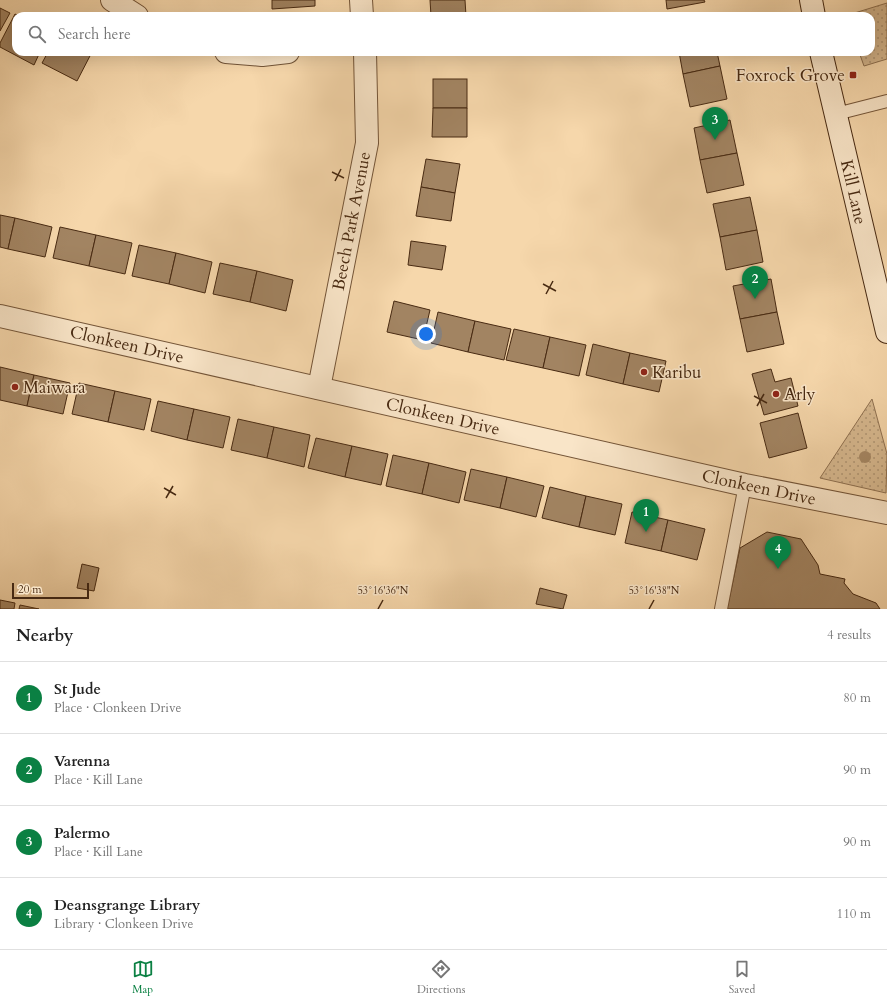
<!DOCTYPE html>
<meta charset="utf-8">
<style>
:root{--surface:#fff;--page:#f2f2f2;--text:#222;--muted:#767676;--line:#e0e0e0;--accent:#0b8043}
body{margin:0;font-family:Cardo,serif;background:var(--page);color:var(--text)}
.scale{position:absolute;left:12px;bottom:10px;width:77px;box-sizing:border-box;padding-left:4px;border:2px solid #482a12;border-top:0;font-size:11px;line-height:14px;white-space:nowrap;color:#482a12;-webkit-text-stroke:3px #f9e5c8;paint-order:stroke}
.you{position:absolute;left:426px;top:334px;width:14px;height:14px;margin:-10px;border:3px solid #fff;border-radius:50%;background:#1a73e8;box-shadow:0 0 0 6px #1a73e833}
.badge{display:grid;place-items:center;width:26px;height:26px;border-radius:50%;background:var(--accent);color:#fff;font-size:13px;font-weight:700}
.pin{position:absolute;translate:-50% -33px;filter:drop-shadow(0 1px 2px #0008)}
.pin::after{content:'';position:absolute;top:21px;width:14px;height:12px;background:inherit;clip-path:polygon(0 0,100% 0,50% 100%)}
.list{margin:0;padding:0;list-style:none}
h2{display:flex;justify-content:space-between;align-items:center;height:52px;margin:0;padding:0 16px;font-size:17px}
h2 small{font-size:13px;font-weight:400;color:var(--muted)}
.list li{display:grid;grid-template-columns:26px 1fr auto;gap:12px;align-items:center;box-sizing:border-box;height:72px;padding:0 16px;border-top:1px solid var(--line)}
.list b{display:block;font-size:15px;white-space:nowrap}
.list p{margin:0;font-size:13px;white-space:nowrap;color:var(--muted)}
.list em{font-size:13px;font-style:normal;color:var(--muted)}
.icon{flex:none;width:22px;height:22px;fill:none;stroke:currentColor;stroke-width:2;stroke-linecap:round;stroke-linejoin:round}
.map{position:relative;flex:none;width:887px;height:609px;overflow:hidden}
.search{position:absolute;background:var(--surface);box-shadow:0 4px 16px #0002;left:12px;right:12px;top:12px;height:44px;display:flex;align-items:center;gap:10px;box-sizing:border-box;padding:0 14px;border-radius:12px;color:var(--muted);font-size:15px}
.sheet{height:340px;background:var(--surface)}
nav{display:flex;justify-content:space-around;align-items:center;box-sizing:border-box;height:56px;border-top:1px solid var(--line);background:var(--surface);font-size:11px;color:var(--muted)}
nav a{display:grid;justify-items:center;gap:2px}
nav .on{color:var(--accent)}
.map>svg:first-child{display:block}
.grass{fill:url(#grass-dots);stroke:#907252}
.building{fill:#a28462;stroke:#482a12}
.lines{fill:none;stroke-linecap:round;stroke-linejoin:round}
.service-casing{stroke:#745538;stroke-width:14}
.minor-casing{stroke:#745538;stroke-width:24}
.secondary-casing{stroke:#482a12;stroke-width:24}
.service{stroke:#f9e5c8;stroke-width:12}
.minor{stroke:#f9e5c8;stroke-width:22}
.secondary{stroke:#f9e5c8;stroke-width:22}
.tree{fill:#a68865}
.ticks{fill:none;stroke:#482a12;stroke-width:1.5}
.poi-dot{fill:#8f2418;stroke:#f9e5c8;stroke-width:1.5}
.labels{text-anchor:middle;stroke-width:3;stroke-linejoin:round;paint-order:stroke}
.poi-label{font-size:17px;fill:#482a12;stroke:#f9e5c8;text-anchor:start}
.street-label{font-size:17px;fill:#482a12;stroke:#f9e5c8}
.ticks-label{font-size:10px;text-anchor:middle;fill:#482a12;stroke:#f9e5c8;stroke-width:3;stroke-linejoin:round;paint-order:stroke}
</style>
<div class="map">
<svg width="887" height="609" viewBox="0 0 887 609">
<defs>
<pattern id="grass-dots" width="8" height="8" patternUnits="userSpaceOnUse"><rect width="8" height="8" fill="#d8ba91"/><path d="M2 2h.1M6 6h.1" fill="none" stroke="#b19775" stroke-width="1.8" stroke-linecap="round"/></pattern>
</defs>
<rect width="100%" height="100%" fill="#f6d7ab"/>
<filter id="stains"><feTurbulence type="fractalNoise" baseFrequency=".005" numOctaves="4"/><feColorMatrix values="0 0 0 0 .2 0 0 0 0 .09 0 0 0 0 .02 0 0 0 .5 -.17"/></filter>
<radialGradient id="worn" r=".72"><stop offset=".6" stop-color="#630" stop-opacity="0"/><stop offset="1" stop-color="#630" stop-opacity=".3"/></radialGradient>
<g class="grass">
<path d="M887,3v56l-23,7 -5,-14h12v-36l-23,-1z"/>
<path d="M872,399l15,55 -1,39 -66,-15z"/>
</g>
<g class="building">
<path d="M272,0h43v6l-43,3z"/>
<path d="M430,0h35l1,16h-35z"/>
<path d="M666,0h38l1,2 -38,7z"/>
<path d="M0,8l10,5 -10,18z"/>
<path d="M15,14l4,2h-3v36h24l-6,13 -34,-18v-4z"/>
<path d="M48,52h44l-15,29 -35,-18z"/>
<path d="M679,52h38l3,14 -37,8z"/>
<path d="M720,66l7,33 -37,8 -7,-33z"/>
<rect x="433" y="79" width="34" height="29"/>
<path d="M433,108h34v29h-35z"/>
<path d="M730,120l7,33 -37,7 -6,-32z"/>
<path d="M737,153l7,32 -37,8 -7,-33z"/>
<path d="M426,159l34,5 -5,29 -34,-6z"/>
<path d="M421,187l34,6 -4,28 -35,-5z"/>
<path d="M750,197l7,33 -37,7 -7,-33z"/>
<path d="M0,215l15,3 -7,31 -8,-2z"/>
<path d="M15,218l37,9 -7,30 -37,-8z"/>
<path d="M60,227l36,8 -7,31 -36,-8z"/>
<path d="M757,230l6,32 -37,8 -6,-33z"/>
<path d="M96,235l36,8 -7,31 -36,-8z"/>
<path d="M411,241l35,5 -4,24 -34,-5z"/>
<path d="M139,245l37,8 -7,31 -37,-8z"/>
<path d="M176,253l36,9 -7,31 -36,-9z"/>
<path d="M220,263l37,8 -7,31 -37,-8z"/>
<path d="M257,271l36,9 -7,31 -36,-9z"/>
<path d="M771,279l6,33 -37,7 -7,-33z"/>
<path d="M394,301l36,9 -7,30 -36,-8z"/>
<path d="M438,312l37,9 -7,31 -37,-9z"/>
<path d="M777,312l7,32 -37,8 -7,-33z"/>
<path d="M475,321l36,8 -7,31 -36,-8z"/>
<path d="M514,329l36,8 -7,31 -37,-8z"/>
<path d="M550,337l36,8 -7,31 -36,-8z"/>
<path d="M593,344l37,9 -7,31 -37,-9z"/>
<path d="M630,353l36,8 -7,31 -36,-8z"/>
<path d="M0,367l34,8 -7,31 -27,-6z"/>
<path d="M771,369l4,13 16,-4 7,28 -34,9 -12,-41z"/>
<path d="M34,375l36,8 -7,31 -36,-8z"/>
<path d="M79,383l36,8 -7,31 -36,-8z"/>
<path d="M115,391l36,8 -7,31 -36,-8z"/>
<path d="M158,401l36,8 -7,31 -36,-9z"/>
<path d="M194,409l36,8 -7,31 -36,-8z"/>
<path d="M798,413l9,35 -38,10 -9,-35z"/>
<path d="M238,419l36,8 -7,31 -36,-8z"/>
<path d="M274,427l36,8 -6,32 -37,-9z"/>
<path d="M316,438l36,8 -7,31 -37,-9z"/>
<path d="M352,446l36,8 -7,31 -36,-8z"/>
<path d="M393,455l36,8 -7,31 -36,-8z"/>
<path d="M429,463l37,9 -7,31 -37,-9z"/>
<path d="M471,469l36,8 -7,31 -36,-8z"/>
<path d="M507,477l37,9 -8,31 -36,-9z"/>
<path d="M550,487l36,9 -7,31 -37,-9z"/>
<path d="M586,496l36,8 -7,31 -36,-8z"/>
<path d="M632,512l36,8 -7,31 -36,-8z"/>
<path d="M668,520l37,9 -8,31 -36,-9z"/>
<path d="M767,532l34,7 17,26 2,9 25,5 -1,4 9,11 23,9 4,6h-153l13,-61z"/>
<path d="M82,564l17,4 -5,23 -17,-3z"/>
<path d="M540,588l27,7 -4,14 -27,-5z"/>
<path d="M0,600l15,3 -1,6h-14z"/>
<path d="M20,605l19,4h-20z"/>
</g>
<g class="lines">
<g class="service-casing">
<g id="service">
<path d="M836,114l51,-13"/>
<path d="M721,609l24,-124"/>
</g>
</g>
<g class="minor-casing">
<g id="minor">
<path d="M112,0l25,16"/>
<path d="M361,0l1,16"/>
<path d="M226,52l36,3 26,-3"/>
<path d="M0,316l745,169 142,28"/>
<path d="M319,388l48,-245 -2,-91"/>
</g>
</g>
<g class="secondary-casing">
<g id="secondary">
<path d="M811,0l3,16"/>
<path d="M821,52l66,280"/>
</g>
</g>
<use href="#service" class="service"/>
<use href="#minor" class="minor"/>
<use href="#secondary" class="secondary"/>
</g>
<circle class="tree" cx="865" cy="457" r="6"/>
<path class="ticks" d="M332,172l12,6M335,181l6,-12M543,284l13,7M546,294l7,-13M754,396l13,7M757,406l7,-12M164,488l12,7M166,498l7,-12M378,609l5,-9M649,609l5,-9"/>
<g class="poi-dot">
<rect x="849" y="71" width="8" height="8" rx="2"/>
<circle cx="644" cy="372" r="4"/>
<circle cx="15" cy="387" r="4"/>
<circle cx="776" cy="394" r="4"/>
</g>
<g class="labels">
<g class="poi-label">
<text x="845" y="81" text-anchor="end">Foxrock Grove</text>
<text x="652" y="378">Karibu</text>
<text x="23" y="393">Maiwara</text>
<text x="784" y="400">Arly</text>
</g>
<g class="street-label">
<text transform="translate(854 192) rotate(77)" y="6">Kill Lane</text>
<text transform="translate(351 221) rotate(-79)" y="6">Beech Park Avenue</text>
<text transform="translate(127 344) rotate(13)" y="6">Clonkeen Drive</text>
<text transform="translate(443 416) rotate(13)" y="6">Clonkeen Drive</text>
<text transform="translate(759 487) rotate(12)" y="6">Clonkeen Drive</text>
</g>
</g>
<g class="ticks-label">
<text x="383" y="594">53°16'36"N</text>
<text x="654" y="594">53°16'38"N</text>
</g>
<rect width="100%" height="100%" filter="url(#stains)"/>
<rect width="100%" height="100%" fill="url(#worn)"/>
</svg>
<div class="scale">20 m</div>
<div class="you"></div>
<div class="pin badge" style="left:646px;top:532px">1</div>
<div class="pin badge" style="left:755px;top:299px">2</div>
<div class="pin badge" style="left:715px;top:140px">3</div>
<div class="pin badge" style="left:778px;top:569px">4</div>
<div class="search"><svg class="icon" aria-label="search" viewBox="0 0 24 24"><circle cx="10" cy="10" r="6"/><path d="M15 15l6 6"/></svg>Search here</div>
</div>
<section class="sheet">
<h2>Nearby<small>4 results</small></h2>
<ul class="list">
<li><span class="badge">1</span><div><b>St Jude</b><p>Place · Clonkeen Drive</p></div><em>80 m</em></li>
<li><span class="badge">2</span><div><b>Varenna</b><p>Place · Kill Lane</p></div><em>90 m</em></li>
<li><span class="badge">3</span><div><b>Palermo</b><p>Place · Kill Lane</p></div><em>90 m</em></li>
<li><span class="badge">4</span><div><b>Deansgrange Library</b><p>Library · Clonkeen Drive</p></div><em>110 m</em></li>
</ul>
</section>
<nav>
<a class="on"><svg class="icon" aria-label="map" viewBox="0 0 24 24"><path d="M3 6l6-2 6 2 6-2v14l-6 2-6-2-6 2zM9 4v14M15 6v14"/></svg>Map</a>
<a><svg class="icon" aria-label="directions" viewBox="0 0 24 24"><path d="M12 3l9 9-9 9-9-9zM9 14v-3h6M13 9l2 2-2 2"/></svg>Directions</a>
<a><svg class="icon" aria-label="saved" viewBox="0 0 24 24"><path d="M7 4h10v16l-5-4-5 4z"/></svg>Saved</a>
</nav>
